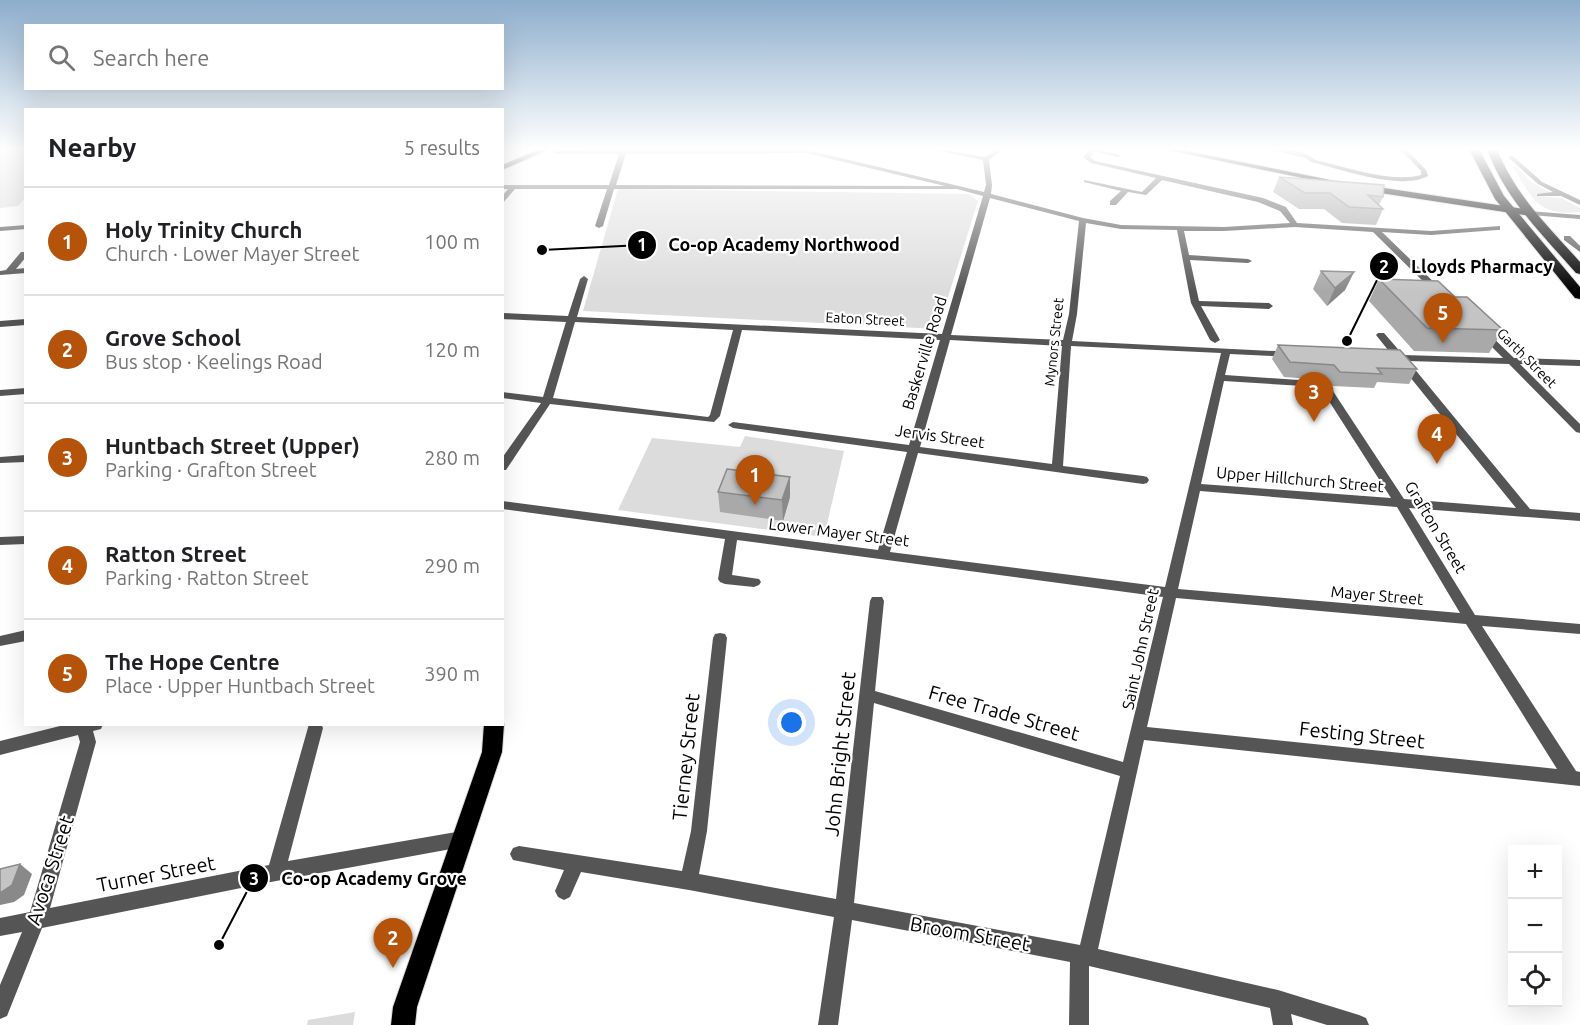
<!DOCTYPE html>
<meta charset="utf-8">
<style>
:root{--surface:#fff;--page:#f2f2f2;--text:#202124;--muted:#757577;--line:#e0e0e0;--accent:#b45309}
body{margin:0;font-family:Ubuntu,sans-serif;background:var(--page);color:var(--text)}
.controls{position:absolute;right:18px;bottom:18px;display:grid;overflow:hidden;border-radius:0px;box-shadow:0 6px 24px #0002}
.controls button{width:54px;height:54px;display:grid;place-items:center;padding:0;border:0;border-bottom:2px solid var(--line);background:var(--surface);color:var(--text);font:30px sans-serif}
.you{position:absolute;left:792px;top:723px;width:21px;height:21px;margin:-15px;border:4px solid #fff;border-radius:50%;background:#1a73e8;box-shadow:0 0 0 9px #1a73e833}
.badge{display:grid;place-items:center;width:39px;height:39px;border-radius:50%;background:var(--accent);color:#fff;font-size:20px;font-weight:700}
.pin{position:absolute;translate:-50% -50px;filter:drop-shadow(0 2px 3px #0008)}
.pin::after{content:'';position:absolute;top:32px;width:21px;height:18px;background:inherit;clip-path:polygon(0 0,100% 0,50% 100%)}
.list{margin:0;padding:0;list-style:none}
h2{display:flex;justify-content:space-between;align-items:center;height:78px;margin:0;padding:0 24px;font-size:26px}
h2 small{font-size:20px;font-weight:400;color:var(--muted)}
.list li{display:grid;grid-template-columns:39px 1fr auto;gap:18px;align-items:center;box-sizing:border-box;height:108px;padding:0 24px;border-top:2px solid var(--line)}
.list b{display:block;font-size:22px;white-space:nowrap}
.list p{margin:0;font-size:20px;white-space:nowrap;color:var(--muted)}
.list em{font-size:20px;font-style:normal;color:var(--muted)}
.icon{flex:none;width:33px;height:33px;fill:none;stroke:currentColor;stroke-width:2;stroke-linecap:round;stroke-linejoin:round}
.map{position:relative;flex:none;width:1580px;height:1025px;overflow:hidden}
.search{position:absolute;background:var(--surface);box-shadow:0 6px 24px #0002;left:24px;top:24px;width:480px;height:66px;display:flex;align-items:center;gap:15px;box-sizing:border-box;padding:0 21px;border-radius:0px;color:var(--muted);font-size:22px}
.panel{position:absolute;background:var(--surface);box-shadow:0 6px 24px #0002;left:24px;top:108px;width:480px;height:618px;border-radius:0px}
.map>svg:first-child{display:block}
.green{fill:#dcdcdc}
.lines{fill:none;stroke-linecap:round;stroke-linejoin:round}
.primary-casing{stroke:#dbdbdb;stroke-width:2}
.highway-casing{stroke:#dbdbdb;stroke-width:2}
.street{fill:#555;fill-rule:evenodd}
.primary{fill:#000;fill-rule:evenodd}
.highway{fill:#000;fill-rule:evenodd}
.wall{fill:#a9a9a9}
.shaded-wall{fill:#898989}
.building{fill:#c4c4c4;stroke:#898989;stroke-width:1.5}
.labels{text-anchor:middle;stroke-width:4.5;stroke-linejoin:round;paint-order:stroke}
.far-street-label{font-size:14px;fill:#000;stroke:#fff}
.street-label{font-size:16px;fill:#000;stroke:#fff}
.near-street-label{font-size:20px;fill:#000;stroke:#fff}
.leader{fill:none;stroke:#000;stroke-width:2}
.callout-dot{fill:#000;stroke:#fff;stroke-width:2}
.mark-label{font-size:18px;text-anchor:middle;font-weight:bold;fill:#fff}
.callout-label{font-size:18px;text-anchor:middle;font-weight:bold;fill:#000;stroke:#fff;stroke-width:4.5;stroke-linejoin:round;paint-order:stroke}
</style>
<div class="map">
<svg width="1580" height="1025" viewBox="0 0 1580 1025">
<rect width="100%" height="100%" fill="#fff"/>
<g class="green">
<path d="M10,149h15v49l-7,8 -18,2v-56z"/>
<path d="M1512,166l5,1 14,15 20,11 -16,1 3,2 23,2 19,10v4c-43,5 -48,-15 -68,-46z"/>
<path d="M618,189l351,5 9,7 -40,128 -355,-18z"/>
<path d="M745,436l99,15 -20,86 -206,-27 34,-72 88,9z"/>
<path d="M355,1012l-2,13h-46l1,-5z"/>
</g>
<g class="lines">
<g class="primary-casing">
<g id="primary">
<path d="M540,149h10l-48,21v-5z"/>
<path d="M1163,149h14l168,34 -4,3z"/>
<path d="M1364,185l167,25 5,3 -5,3 -170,-26v-4z"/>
<path d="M502,722l2,2 -2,28 -85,255 -2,18h-24l2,-18 89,-255 2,-28h18z"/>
</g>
</g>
<g class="highway-casing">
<g id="highway">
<path d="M1469,149h10l25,47 76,91v12l-5,-1 -80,-99z"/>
<path d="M1487,149h10c18,46 51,77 83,113v12l-4,-1c-34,-39 -71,-74 -89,-124z"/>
</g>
</g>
<g class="street">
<path d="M621,149h182l181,43 2,-7 -3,-25 -54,-11h11l45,8 12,-8h7l-15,11 3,25 -1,9 92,24 38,7 103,2 66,-4 -10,-12 -22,-9 -96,-22 -16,15 -18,-3 -12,13h-6v-4l11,-10 -37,-9v-2l58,12 14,-14 -65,-15 -7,-5v-2l5,-5 -5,-2h12l25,6 -3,2 -23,-5 -5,5 5,4 168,37 23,9 11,16 134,8 69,-5v4h-3l-66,5 -49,-3 59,57 1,2 -4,3 -3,-1 -62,-61 -78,-5 -71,4h-40l5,24 59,4 4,2 -4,2 -58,-3 9,41 70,2 4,3 -4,3 -68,-3 19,34 -5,3 -5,-3 -19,-37 -14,-73 -56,-1 -35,-6 -9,91 -5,27 222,11v4l-3,1 -61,-3 -5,21 102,7 77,117 112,9 -119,-147 -8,-1v-4l3,-1 -16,-20 2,-2h6l19,22 100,3 -24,-24 5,-3 3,1 27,26 66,2v6l-60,-2 60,60v9l-4,-1 -67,-68 -101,-3 122,148 50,4v8l-171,-13 66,107 105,9v10l-98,-8 94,145 4,1v14l-436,-46 -46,209 180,41 81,25 7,3 3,7h-42l-36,-11 2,11h-20l-3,-17 -181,-42v59h-20l1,-63 -218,-42 -14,105h-20l16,-108 -145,-27 -108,-18 -11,25 -6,3 -6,-3 -3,-6 9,-21 -51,-10 -3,-6 3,-6 6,-2 163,25 9,-40 22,-193 2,-4 5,-1 5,1 2,4 -20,193 -8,43 137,25 34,-298 2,-4h10l2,4 -9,90 248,71 40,-165 -426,-57 -5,35 27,4 2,3 -2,3 -5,2 -29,-3 -5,-2 -2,-3 7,-40 -223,-30v-8l376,49 29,-98 -174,-24 -5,-3 5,-3 176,23 31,-105 -198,-10 -22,86 -6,6 -164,-18 -44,66h-4v-12l39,-55 -39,-5v-6l41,5 23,-75 -64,-3v-6l66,3 12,-37 4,-3 4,3 -11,38 365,17 41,-138 -26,-7h-343l-11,37 -4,2 -4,-2 12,-37h-92l-13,15v-8l6,-7h-6v-4h107l10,-31h-63l-3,-2 3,-2zM806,153l139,33 -329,-1 10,-31zM990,198l89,23 -10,93 -6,26 -112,-5zM575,322l158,8 -23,85 -2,2 -155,-19zM950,340l112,6 -10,118 -132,-17zM1071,346l150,7 -56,234 -275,-35 28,-99 225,31 4,-1 2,-3 -2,-3 -4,-1 -80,-10zM1224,381l96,6 71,111 -190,-14zM1200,491l197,16 63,106 -282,-24zM1176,598l290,26 91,145 -410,-42zM874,703l246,73 -40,169 -226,-42z"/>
<path d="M1266,149c14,-1 39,0 49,11 33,7 73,23 106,15v-4l-21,-22h6l20,21 2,6c-27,15 -88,-7 -117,-14l-5,-4z"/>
<path d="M1509,156h4l29,26 38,18v5l-19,-9h-24v-2l16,-2 -15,-8 -29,-26z"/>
<path d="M1528,211l52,4v4l-49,-4h-3z"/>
<path d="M26,225v4l-26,2v-4z"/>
<path d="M1564,236h6l10,10v6l-16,-12z"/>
<path d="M21,252h5v5l-10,12 10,-1v5l-26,2v-4l6,-1z"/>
<path d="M26,319v6l-26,2v-6z"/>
<path d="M26,388v6l-26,2v-6z"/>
<path d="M26,455v7l-26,1v-6z"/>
<path d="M26,536v8l-26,1v-8z"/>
<path d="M26,630v11l-26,5v-10z"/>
<path d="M68,724h35l-2,5 -8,2 3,11 -46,166 219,-43 40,-141h12l2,4 -35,133 174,-30 6,2 3,6 -3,6 -6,2 -186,34 -234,47 -35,88 -7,3v-34l22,-53 -22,4v-18l30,-6 50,-170 -2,-7 -78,20v-14z"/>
</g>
<use href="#primary" class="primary"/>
<use href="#highway" class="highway"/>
</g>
<g class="wall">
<path d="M1279,177l104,20 -4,8 4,4 -7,16 -34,-2 -18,-14h-25l-26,-17z"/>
<path d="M1321,271l33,1 -9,18 -18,16 -14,-17z"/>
<path d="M1379,279l76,18 48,33 -14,23 -75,-2 -45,-50z"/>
<path d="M1278,345l139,24 -8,15 -32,-2 -3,6 -41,-2 -6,-6 -43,-3 -12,-18z"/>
<path d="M718,492l72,5 -7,24 -63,-9z"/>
</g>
<g class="shaded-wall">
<path d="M1354,272l-9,18 -18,16 8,-18z"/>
<path d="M790,477v20l-7,24 -1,-21z"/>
<path d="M20,864l12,10 -8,21 -10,7 -14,3v-12z"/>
</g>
<g class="building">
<path d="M1279,177l105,8 -1,12 -15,-2 15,14 -34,-2 -19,-14h-25z"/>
<path d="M1321,271l33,1 -19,16z"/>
<path d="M1379,279l59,2 17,16h12l36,33 -76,-2z"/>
<path d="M1278,345l122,5 17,19 -40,-1 5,6 -42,-2 -6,-7 -44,-3z"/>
<path d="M727,469l63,8 -8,23 -64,-8z"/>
<path d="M20,864l-8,21 -12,8v-24z"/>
</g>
<linearGradient id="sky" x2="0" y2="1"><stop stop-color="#8cadcc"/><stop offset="0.51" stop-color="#fff"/><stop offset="1" stop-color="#fff" stop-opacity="0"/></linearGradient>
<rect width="1580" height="292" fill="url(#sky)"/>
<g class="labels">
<g class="far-street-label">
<text transform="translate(865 319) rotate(3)" y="5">Eaton Street</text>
<text transform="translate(1054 342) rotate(-84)" y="5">Mynors Street</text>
<text transform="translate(1527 358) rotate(45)" y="5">Garth Street</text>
</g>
<g class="street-label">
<text transform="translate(924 353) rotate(-73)" y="6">Baskerville Road</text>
<text transform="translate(940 436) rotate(8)" y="6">Jervis Street</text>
<text transform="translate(1300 479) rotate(5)" y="6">Upper Hillchurch Street</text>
<text transform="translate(1436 527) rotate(59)" y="6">Grafton Street</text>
<text transform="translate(839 532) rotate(7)" y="6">Lower Mayer Street</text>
<text transform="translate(1377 595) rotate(5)" y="6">Mayer Street</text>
<text transform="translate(1140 649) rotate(-78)" y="6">Saint John Street</text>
</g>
<g class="near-street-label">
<text transform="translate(1004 713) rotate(16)" y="7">Free Trade Street</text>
<text transform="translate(1362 735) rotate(6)" y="7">Festing Street</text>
<text transform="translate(840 754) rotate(-84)" y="7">John Bright Street</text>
<text transform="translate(686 757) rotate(-84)" y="7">Tierney Street</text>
<text transform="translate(50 870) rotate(-72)" y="7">Avoca Street</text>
<text transform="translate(156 874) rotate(-11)" y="7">Turner Street</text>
<text transform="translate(970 934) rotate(10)" y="7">Broom Street</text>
</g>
</g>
<path class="leader" d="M542 250L642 245M1347 341L1384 266M219 945L254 878"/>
<g class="callout-dot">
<circle cx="542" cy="250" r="6"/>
<circle cx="1347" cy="341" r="6"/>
<circle cx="219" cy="945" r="6"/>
<circle cx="642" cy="245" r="15"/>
<circle cx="1384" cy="266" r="15"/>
<circle cx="254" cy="878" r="15"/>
</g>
<g class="mark-label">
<text x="642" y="251">1</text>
<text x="1384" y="273">2</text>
<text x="254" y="885">3</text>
</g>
<g class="callout-label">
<text x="784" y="251">Co-op Academy Northwood</text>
<text x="1482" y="273">Lloyds Pharmacy</text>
<text x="374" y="885">Co-op Academy Grove</text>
</g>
</svg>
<div class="controls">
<button>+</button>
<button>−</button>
<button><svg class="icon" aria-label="locate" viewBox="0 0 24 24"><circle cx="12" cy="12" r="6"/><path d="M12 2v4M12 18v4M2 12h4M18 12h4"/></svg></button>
</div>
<div class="you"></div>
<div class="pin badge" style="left:755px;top:505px">1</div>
<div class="pin badge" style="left:393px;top:968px">2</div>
<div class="pin badge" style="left:1314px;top:422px">3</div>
<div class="pin badge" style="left:1437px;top:464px">4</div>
<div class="pin badge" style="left:1443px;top:343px">5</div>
<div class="search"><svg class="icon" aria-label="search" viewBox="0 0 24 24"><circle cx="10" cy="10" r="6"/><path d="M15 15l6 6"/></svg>Search here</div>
<section class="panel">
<h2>Nearby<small>5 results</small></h2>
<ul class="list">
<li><span class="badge">1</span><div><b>Holy Trinity Church</b><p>Church · Lower Mayer Street</p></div><em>100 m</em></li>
<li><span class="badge">2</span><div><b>Grove School</b><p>Bus stop · Keelings Road</p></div><em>120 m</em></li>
<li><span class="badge">3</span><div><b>Huntbach Street (Upper)</b><p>Parking · Grafton Street</p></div><em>280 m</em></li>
<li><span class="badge">4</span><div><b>Ratton Street</b><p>Parking · Ratton Street</p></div><em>290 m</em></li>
<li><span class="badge">5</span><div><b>The Hope Centre</b><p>Place · Upper Huntbach Street</p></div><em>390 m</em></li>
</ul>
</section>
</div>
